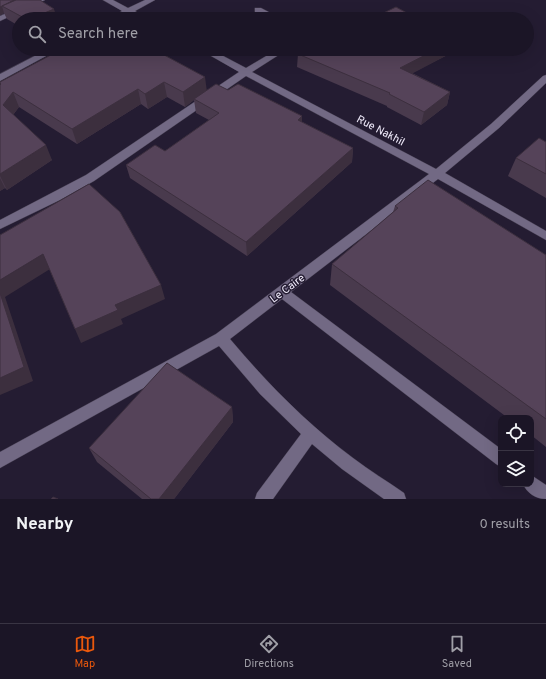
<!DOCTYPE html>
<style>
:root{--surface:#1b1526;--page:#241e2e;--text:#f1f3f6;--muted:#a09fa7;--line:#393443;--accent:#ea580c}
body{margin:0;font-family:Overpass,sans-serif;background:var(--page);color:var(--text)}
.controls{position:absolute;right:12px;bottom:12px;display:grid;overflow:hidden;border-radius:8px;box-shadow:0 4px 16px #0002}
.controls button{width:36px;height:36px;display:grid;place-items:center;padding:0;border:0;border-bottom:1px solid var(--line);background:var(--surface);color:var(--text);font:20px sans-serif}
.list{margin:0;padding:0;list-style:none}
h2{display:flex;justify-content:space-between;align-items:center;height:52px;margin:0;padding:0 16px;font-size:17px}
h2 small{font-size:13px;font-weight:400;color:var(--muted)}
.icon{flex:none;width:22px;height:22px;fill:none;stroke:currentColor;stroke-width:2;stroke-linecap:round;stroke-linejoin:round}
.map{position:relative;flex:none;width:546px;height:499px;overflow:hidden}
.search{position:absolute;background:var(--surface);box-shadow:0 4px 16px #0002;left:12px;right:12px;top:12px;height:44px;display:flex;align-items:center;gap:10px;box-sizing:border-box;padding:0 14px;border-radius:22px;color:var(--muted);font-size:15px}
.sheet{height:124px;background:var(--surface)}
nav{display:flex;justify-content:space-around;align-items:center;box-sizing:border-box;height:56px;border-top:1px solid var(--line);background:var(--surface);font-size:11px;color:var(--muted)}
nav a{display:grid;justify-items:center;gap:2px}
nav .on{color:var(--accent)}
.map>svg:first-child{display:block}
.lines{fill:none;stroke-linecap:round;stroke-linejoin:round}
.street-casing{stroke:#40394b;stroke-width:1}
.street{fill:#726984;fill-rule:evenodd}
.wall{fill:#493a4d}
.shaded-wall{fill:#3c2f3e}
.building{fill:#554359;stroke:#3c2f3e}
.labels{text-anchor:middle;stroke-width:3;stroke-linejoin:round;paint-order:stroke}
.street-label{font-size:11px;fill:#f2edfd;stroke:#241c32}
</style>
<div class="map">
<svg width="546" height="499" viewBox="0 0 546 499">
<rect width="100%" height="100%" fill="#241c32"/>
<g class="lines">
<g class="street-casing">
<g id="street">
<path d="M35,0h10l-45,21v-5z"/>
<path d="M103,0h10l15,8 17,-8h10l-20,11 13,8h-10l-10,-5 -10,5h-10l14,-8z"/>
<path d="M255,8h6l21,11h-11l-16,-7z"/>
<path d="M48,49h11l-59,32v-7z"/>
<path d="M199,49h11l36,19 32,-19h10l-36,23 184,97 55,-45 52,-48 3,-1v8l-47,45 -54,45 101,58v9l-108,-61 -147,113 210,157v18l-5,-3 -214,-165 -52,40c37,44 77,85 123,119 17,13 34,23 51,35l2,6h-22l-42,-30 -30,-25 -39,55h-18l2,-6 44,-59 -41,-40 -41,-48 -219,122v-16l216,-118 213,-160 -183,-98 -152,105 -34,19 -60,29v-9l86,-45 153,-103z"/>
<path d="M531,475l15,10v14c-10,0 -19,-6 -23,-15h8z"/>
</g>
</g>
<use href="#street" class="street"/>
</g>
<g class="wall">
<path d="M0,0l57,19h-38v7l-12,-7 -3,-6 -4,2z"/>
<path d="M62,49l145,41h21l74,26v6l51,26 -1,14 -105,94 -117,-78 -4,-13 39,-14 44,-31 -13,-7 -2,-13 -9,7 -18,-10 -19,12 -7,-5 -64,40 -58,-37 -6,8 39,45 -45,30 -2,-2 -5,3v-109z"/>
<path d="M307,49h152l-47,24 38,19 -3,13 -26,20 -34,-18v-1l-90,-39 1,-13z"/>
<path d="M546,142v56l-38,-22 8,-18z"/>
<path d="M395,206l151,49v192l-15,-12v-17h-23l-178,-133 2,-21 61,-52z"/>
<path d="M232,407l1,15 -59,77h-32l-45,-37 -8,-14z"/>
</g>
<g class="shaded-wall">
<path d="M14,0h12l-24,6 2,7 -4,2v-8z"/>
<path d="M54,9l3,10h-27z"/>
<path d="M437,49h22l-61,32 2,-13z"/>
<path d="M205,77l2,15 -13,7v1l-9,7 -2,-15z"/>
<path d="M164,82l3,15 -19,12 -3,-15z"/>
<path d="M138,89l3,15 -64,40 -5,-15z"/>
<path d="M13,92l6,15 -10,13 -6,-15z"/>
<path d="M450,92l-3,13 -26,20 3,-13z"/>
<path d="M302,116v14l-4,-10z"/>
<path d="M46,145l6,15 -45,30 -7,-14v-2z"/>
<path d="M353,148l-1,14 -105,94 -1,-14z"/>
<path d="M0,178l5,10 -5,3z"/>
<path d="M43,254l7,15 -45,28 28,84 -33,14v-115z"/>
<path d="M161,285l4,14 -44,20 2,5 -42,19 -6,-14 40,-24z"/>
<path d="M232,407l1,15 -59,77h-15z"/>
</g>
<g class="building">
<path d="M0,0h14l-14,7z"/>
<path d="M16,0h24l14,9 -24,10h-4l-24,-13z"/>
<path d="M396,7l22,12h-47z"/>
<path d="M453,15l8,4h-14z"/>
<path d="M62,49h91l52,28 -22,15 -19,-10 -19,12 -7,-5 -66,40 -59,-37 -10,13 43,40 -46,29v-89l1,-1 -1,-1v-1z"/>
<path d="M307,49h130l-37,19 50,24 -26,20 -35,-18 1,-1 -92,-39z"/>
<path d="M216,84l12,6 10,-6 64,32 -4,4 55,28 -107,94 -120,-77 29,-20 10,6 54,-38 -25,-14z"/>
<path d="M539,138l7,4v32l-30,-16z"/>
<path d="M428,180l118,75v164l-214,-155 66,-56 -3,-2z"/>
<path d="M89,184l31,28 41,73 -46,20 3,5 -43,19 -32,-75 -43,26v-45z"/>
<path d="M0,293l24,74 -24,11z"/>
<path d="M167,363l65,44 -73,92h-8l-62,-51z"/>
<path d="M53,497l5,2h-7z"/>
</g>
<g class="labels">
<g class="street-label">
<text transform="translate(381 130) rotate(28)" y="4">Rue Nakhil</text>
<text transform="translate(287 288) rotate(-37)" y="4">Le Caire</text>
</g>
</g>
</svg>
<div class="controls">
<button><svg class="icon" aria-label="locate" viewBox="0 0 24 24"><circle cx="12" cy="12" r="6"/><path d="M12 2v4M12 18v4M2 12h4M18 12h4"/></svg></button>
<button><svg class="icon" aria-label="layers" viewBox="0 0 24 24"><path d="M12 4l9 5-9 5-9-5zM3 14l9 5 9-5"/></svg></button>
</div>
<div class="search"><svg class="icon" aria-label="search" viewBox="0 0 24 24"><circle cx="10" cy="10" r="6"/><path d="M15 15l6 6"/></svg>Search here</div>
</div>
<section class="sheet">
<h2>Nearby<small>0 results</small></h2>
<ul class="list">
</ul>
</section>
<nav>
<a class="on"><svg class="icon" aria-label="map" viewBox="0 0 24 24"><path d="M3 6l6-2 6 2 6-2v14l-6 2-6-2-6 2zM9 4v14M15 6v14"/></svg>Map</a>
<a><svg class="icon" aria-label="directions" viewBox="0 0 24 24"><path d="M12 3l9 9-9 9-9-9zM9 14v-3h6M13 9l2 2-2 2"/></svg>Directions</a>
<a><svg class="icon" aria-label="saved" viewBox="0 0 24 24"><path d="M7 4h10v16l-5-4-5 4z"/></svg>Saved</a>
</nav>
